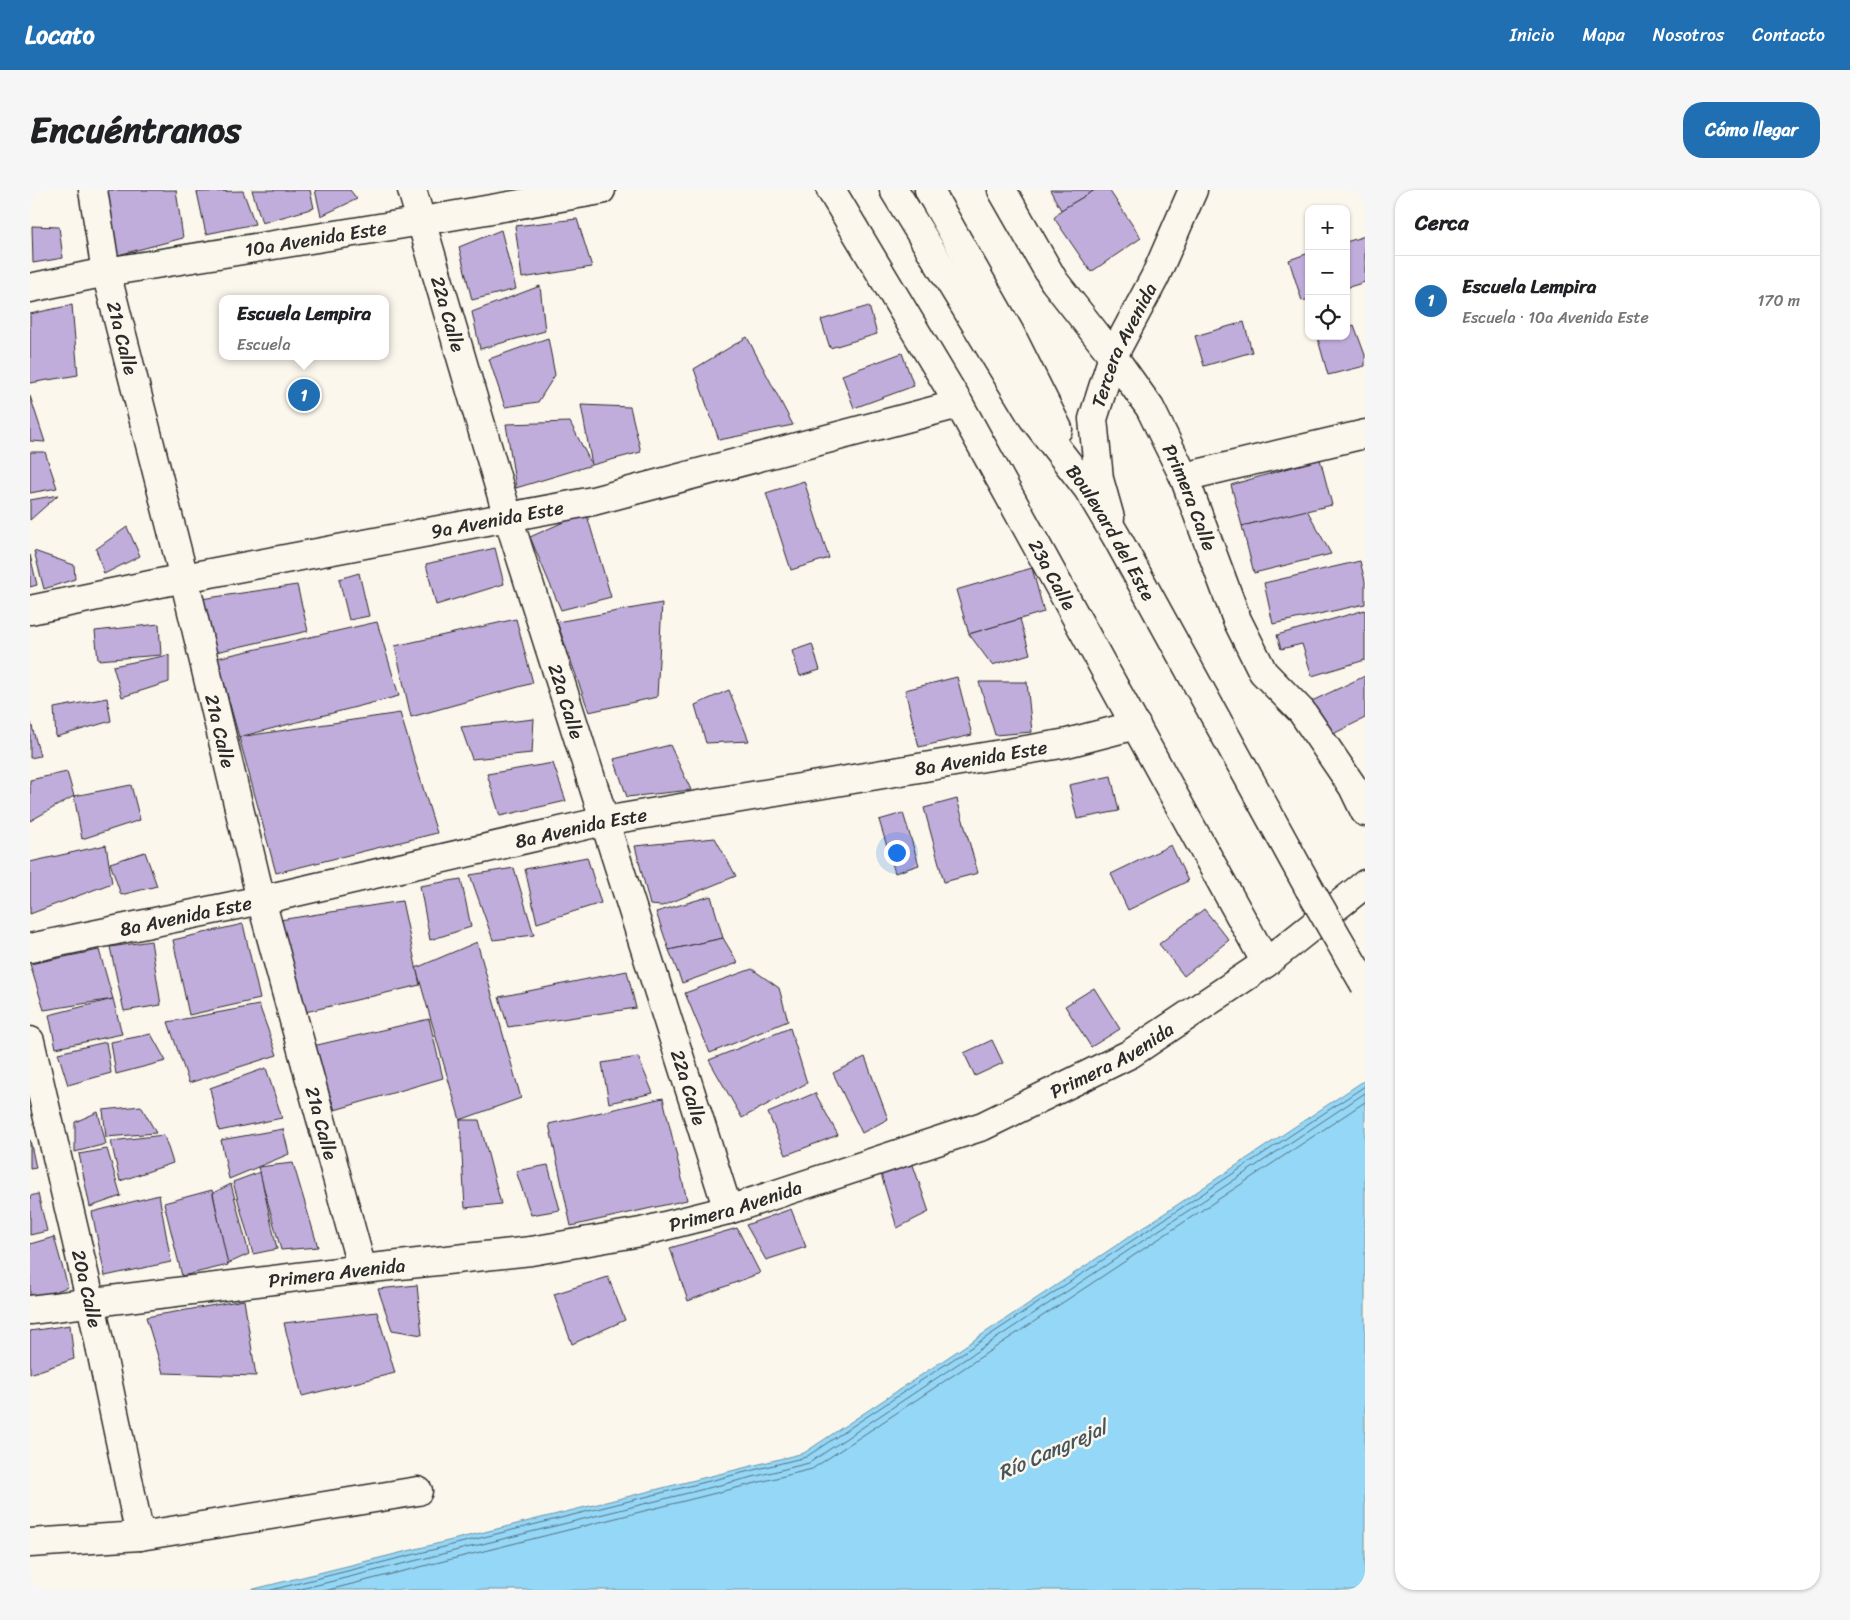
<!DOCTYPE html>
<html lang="es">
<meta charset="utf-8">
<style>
:root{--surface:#fff;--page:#f6f6f6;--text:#202124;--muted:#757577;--line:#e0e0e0;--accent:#1f6fb2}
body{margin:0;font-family:Sriracha,sans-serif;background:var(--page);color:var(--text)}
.controls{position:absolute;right:15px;top:15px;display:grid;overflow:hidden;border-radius:10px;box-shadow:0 1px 4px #0004}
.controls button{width:45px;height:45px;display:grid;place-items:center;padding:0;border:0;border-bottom:1px solid var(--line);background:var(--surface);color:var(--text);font:25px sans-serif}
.you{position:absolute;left:866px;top:662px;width:18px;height:18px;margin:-12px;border:4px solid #fff;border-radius:50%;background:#1a73e8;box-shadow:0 0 0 8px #1a73e833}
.badge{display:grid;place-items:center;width:32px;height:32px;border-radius:50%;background:var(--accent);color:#fff;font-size:16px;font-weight:700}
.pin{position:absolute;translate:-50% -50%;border:2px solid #fff;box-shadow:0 1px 5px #0006}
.popup{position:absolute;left:189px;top:105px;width:170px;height:65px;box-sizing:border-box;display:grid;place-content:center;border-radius:10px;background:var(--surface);filter:drop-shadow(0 1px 4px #0005);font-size:16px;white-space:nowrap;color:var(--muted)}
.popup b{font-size:19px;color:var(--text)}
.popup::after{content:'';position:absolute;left:50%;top:100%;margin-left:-10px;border:10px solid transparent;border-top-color:var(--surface)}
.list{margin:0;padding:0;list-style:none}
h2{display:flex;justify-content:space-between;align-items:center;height:65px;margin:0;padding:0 20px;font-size:21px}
h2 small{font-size:16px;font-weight:400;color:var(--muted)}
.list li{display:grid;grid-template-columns:32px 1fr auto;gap:15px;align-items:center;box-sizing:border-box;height:90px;padding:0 20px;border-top:1px solid var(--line)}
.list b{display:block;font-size:19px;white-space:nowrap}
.list p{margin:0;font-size:16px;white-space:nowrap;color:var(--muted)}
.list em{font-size:16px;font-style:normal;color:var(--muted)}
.icon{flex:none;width:28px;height:28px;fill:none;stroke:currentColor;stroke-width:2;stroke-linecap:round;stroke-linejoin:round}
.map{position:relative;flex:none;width:1335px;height:1400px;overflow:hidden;border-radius:20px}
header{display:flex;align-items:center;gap:30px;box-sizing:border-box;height:70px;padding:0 25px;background:var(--accent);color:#fff}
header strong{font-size:24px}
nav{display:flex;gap:28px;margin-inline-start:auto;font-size:18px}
.intro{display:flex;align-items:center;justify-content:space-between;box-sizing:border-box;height:120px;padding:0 30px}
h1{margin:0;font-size:35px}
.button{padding:12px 22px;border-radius:20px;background:var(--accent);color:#fff;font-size:18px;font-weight:700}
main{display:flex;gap:30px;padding:0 30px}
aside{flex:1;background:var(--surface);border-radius:20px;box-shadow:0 1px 4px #0004}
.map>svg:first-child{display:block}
.water{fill:#95d7f7;stroke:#6b92a5}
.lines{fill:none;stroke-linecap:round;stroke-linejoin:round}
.shore{stroke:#55707d;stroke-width:1}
.building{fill:#c1addc;stroke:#2b2b2b}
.street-casing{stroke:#2b2b2b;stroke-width:31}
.secondary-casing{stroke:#2b2b2b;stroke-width:31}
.street{stroke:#fbf7ec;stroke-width:28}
.secondary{stroke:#fbf7ec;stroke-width:28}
.secondary-bridge-casing{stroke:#2b2b2b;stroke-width:31;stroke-linecap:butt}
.secondary-bridge{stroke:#fbf7ec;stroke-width:28}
.labels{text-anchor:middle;stroke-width:5;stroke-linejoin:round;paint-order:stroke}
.street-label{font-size:19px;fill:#2b2b2b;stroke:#fbf7ec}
.water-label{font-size:20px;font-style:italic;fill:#46565e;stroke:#fbf7ec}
</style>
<header>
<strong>Locato</strong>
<nav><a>Inicio</a><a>Mapa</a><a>Nosotros</a><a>Contacto</a></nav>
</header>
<div class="intro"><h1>Encuéntranos</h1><a class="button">Cómo llegar</a></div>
<main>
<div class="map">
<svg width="1335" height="1400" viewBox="0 0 1335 1400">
<rect width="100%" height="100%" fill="#fbf7ec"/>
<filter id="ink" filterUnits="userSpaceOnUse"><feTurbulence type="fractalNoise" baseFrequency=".02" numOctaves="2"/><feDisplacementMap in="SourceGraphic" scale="10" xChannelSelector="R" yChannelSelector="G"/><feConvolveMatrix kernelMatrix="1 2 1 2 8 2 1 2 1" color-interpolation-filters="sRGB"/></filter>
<g filter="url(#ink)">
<path class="water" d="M1335,890v510h-1115l554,-137z"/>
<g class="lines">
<g class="shore">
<path d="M241,1400l535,-133 559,-371"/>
<path d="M267,1400l512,-127 556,-370"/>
<path d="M298,1400l484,-121 553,-367"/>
</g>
</g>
<g class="building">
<path d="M75,0h71l7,48 -65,17z"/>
<path d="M222,0h58l4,18 -52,15z"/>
<path d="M285,0h35l7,9 -36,17z"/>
<path d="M1020,0h45l-34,20z"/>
<path d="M1065,0h14l32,48 -50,34 -37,-54 7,-8z"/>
<path d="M213,1l12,33 -49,10 -9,-42z"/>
<path d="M547,29l15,48 -70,11 -7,-52z"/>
<path d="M2,36l27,1 4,31 -30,5z"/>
<path d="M471,40l15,59 -44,11 -13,-53z"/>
<path d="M1335,46v46l-19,6v-46z"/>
<path d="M1279,63v46l-7,2 -13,-41z"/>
<path d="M510,96l5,45 -65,18 -8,-37z"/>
<path d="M42,115l6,70 -48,8v-69z"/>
<path d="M839,116l8,28 -47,14 -9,-28z"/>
<path d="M1214,132l8,30 -48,14 -9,-30z"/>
<path d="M1324,135l11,30v11l-37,9 -11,-39h29v-8z"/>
<path d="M717,147l46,88 -74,15 -25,-71z"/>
<path d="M518,148l7,37 -17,27 -33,5 -16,-48z"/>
<path d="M872,163l12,33 -60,22 -12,-33z"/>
<path d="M0,206l15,46 -15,-1z"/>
<path d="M551,215l49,2 11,45 -49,13z"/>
<path d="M540,232l22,43 -76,23 -10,-64z"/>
<path d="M0,262h15l12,36 -27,5z"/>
<path d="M1290,269l12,46 -90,21 -11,-41z"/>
<path d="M774,291l25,77 -38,12 -25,-77z"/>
<path d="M28,305l-28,25v-20z"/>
<path d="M1277,320l24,44 -77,19 -12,-47z"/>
<path d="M556,322l25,85 -50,13 -31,-73z"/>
<path d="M97,337l13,29 -36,18 -8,-25z"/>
<path d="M465,358l9,36 -68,21 -10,-41z"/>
<path d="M4,361l40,14 1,14 -31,10z"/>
<path d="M0,365l7,30 -7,2z"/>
<path d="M1330,371l5,20v23l-92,20 -9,-41z"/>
<path d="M1002,378l12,44 -75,22 -13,-44z"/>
<path d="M329,383l10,43 -20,4 -10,-41z"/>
<path d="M267,395l11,46 -92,21 -15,-53z"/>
<path d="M632,413l-5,94 -68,15 -32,-90z"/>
<path d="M1335,420v50l-53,16 -10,-32 -21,5 -4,-14z"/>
<path d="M486,429l17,64 -122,34 -16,-71z"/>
<path d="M990,429l10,35 -38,11 -23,-31z"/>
<path d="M347,432l22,74 -160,41 -22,-79z"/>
<path d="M129,434l2,31 -63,5 -3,-29z"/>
<path d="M782,454l8,26 -20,6 -8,-25z"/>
<path d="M139,465v27l-47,15 -9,-31z"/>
<path d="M1335,486v42l-36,18 -17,-35z"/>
<path d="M927,487l15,58 -53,12 -14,-57z"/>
<path d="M949,492h48l5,50 -37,3z"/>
<path d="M699,500l20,51 -43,2 -11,-38z"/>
<path d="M77,508l4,23 -55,16 -2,-29z"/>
<path d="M370,523l37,120 -161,40 -37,-136z"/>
<path d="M0,529l10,37 -10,2z"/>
<path d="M504,529l-2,34 -60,6 -11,-32z"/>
<path d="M640,555l21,45 -64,7 -13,-38z"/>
<path d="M523,573l13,38 -66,15 -13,-42z"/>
<path d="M37,582l7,24 -44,25v-41z"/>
<path d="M1081,586l8,35 -42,8 -8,-34z"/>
<path d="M101,595l9,35 -58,19 -8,-43z"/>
<path d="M927,609l21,74 -34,9 -20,-74z"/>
<path d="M873,623l16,52 -24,8 -16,-53z"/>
<path d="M685,648l21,38 -74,30 -12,-1 -15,-59z"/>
<path d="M76,655l6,38 -82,31v-52z"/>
<path d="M1141,655l17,36 -60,29 -17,-36z"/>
<path d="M115,662l12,34 -36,9 -11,-32z"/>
<path d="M557,667l14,46 -64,20 -12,-54z"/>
<path d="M484,678l20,67 -41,5 -23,-65z"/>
<path d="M431,689l10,48 -41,13 -10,-54z"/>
<path d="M681,706l12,42 -54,12 -13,-38z"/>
<path d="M372,711l18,84 -119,28 -28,-92z"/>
<path d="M1174,719l25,31 -45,36 -25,-32z"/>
<path d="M213,734l17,75 -71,16 -16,-75z"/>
<path d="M693,748l15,25 -56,20 -13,-33z"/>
<path d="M121,751l10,64 -37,6 -14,-64z"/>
<path d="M447,752l44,156 -61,22 -44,-152z"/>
<path d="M69,760l14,49 -69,11 -14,-46z"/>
<path d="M722,779l27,19 9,33 -78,32 -25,-60z"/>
<path d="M597,781l9,37 -128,19 -9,-30z"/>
<path d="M1064,798l26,41 -29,18 -26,-41z"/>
<path d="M83,809l9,35 -66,14 -7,-33z"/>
<path d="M229,815l18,50 -88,28 -21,-61z"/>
<path d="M399,829l14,59 -108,32 -22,-64z"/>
<path d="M760,838l17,55 -65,35 -33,-58z"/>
<path d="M121,844l15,27 -50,13 -5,-32z"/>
<path d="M962,850l11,23 -28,13 -11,-23z"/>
<path d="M76,852l5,31 -43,12 -10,-32z"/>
<path d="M608,867l15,36 -44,10 -7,-40z"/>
<path d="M835,867l23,62 -26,14 -29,-60z"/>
<path d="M236,878l16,50 -63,13 -9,-43z"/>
<path d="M785,903l23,42 -52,20 -18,-42z"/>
<path d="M633,908l24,102 -116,26 -22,-102z"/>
<path d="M111,916l15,27 -50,4 -3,-27z"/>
<path d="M68,922l8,32 -31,8v-30z"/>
<path d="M430,930h19l22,84 -36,4z"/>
<path d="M253,939l6,25 -60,25 -8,-39z"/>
<path d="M134,945l9,28 -53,18 -9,-40z"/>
<path d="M0,950l6,28 -6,1z"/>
<path d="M77,959l14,47 -31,11 -11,-53z"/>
<path d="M882,972l17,50 -32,16 -16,-54z"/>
<path d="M263,973l25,84 -37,3 -23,-83z"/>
<path d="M518,975l12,45 -29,5 -15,-44z"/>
<path d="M230,982l17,77 -24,5 -20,-72z"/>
<path d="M201,994l18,70 -22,10 -14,-71z"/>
<path d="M182,1000l16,75 -46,11 -18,-73z"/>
<path d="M8,1004l9,37 -17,4v-39z"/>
<path d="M129,1005l12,67 -66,14 -13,-64z"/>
<path d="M761,1019l15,38 -40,13 -20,-35z"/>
<path d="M707,1038l23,45 -72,28 -18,-53z"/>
<path d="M24,1047l14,50 -38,13v-56z"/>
<path d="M578,1087l17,43 -53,24 -18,-50z"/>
<path d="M387,1095l5,50 -30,-5 -14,-41z"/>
<path d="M214,1110l12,76 -93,-3 -17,-56z"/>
<path d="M347,1122l18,61 -93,23 -18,-73z"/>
<path d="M40,1135l4,34 -44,15v-43z"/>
</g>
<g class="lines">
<g class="street-casing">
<g id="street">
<path id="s1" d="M63,0l13,82 78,306 77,322 101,369"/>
<path id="s2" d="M382,0l96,327 220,693"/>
<path id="s3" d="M801,0l128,214 307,559"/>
<path id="s4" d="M972,0l52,91 59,75 37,52 34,69 53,143 26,52 39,40 51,75 12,25"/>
<path id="s5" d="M0,98l76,-16 316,-51 179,-31"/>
<path d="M1154,287l181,-43"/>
<path id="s6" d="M1080,328l-11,-39 -6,-60 20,-63 42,-79 38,-87"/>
<path id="s7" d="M0,420l154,-32 409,-77 366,-97"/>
<path id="s8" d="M0,758l231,-48 343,-79 463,-78 69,-18"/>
<path id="s9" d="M0,851l61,262 49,233"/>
<path id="s10" d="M0,1120l332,-41 169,-18 110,-19 87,-22 255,-84 147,-72 136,-91 99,-79"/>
<path d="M0,1353l110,-7 278,-45"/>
</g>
</g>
<g class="secondary-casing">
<g id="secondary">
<path id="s11" d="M864,0l139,228 55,71 28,47 193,352"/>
<path d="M899,0l81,143 48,96"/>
</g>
</g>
<use href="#street" class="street"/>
<use href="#secondary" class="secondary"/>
<g class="secondary-bridge-casing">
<path id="secondary-bridge" d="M1279,698l56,97"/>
</g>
<use href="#secondary-bridge" class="secondary-bridge"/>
</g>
</g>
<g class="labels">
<g class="street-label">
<text dy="7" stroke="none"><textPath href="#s5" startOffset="290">10a Avenida Este</textPath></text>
<text dy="7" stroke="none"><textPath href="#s2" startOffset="129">22a Calle</textPath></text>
<text dy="7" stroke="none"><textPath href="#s1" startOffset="151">21a Calle</textPath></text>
<text dy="7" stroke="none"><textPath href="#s6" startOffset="181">Tercera Avenida</textPath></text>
<text dy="7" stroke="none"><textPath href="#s4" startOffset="362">Primera Calle</textPath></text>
<text dy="7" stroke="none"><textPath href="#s7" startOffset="476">9a Avenida Este</textPath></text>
<text dy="7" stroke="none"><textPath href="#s11" startOffset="406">Boulevard del Este</textPath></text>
<text dy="7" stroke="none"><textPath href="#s3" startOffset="444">23a Calle</textPath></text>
<text dy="7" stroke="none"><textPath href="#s2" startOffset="534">22a Calle</textPath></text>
<text dy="7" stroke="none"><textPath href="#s1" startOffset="556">21a Calle</textPath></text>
<text dy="7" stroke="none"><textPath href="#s8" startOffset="970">8a Avenida Este</textPath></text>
<text dy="7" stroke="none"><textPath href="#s8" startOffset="564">8a Avenida Este</textPath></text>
<text dy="7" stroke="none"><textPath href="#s8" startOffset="159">8a Avenida Este</textPath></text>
<text dy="7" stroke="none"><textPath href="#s10" startOffset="1119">Primera Avenida</textPath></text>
<text dy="7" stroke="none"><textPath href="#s2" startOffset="939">22a Calle</textPath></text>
<text dy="7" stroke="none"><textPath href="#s1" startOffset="961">21a Calle</textPath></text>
<text dy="7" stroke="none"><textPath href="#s10" startOffset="714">Primera Avenida</textPath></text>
<text dy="7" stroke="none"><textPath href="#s10" startOffset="309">Primera Avenida</textPath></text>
<text dy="7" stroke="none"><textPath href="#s9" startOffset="254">20a Calle</textPath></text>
</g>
<g class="water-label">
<text transform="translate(1022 1260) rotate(-24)" y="7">Río Cangrejal</text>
</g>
</g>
</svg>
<div class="controls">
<button>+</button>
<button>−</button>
<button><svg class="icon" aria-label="locate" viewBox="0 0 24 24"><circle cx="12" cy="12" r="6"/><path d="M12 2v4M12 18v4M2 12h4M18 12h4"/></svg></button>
</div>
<div class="you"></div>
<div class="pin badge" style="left:274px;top:205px">1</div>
<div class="popup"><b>Escuela Lempira</b>Escuela</div>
</div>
<aside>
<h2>Cerca<small></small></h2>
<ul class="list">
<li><span class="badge">1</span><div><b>Escuela Lempira</b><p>Escuela · 10a Avenida Este</p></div><em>170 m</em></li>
</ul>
</aside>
</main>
